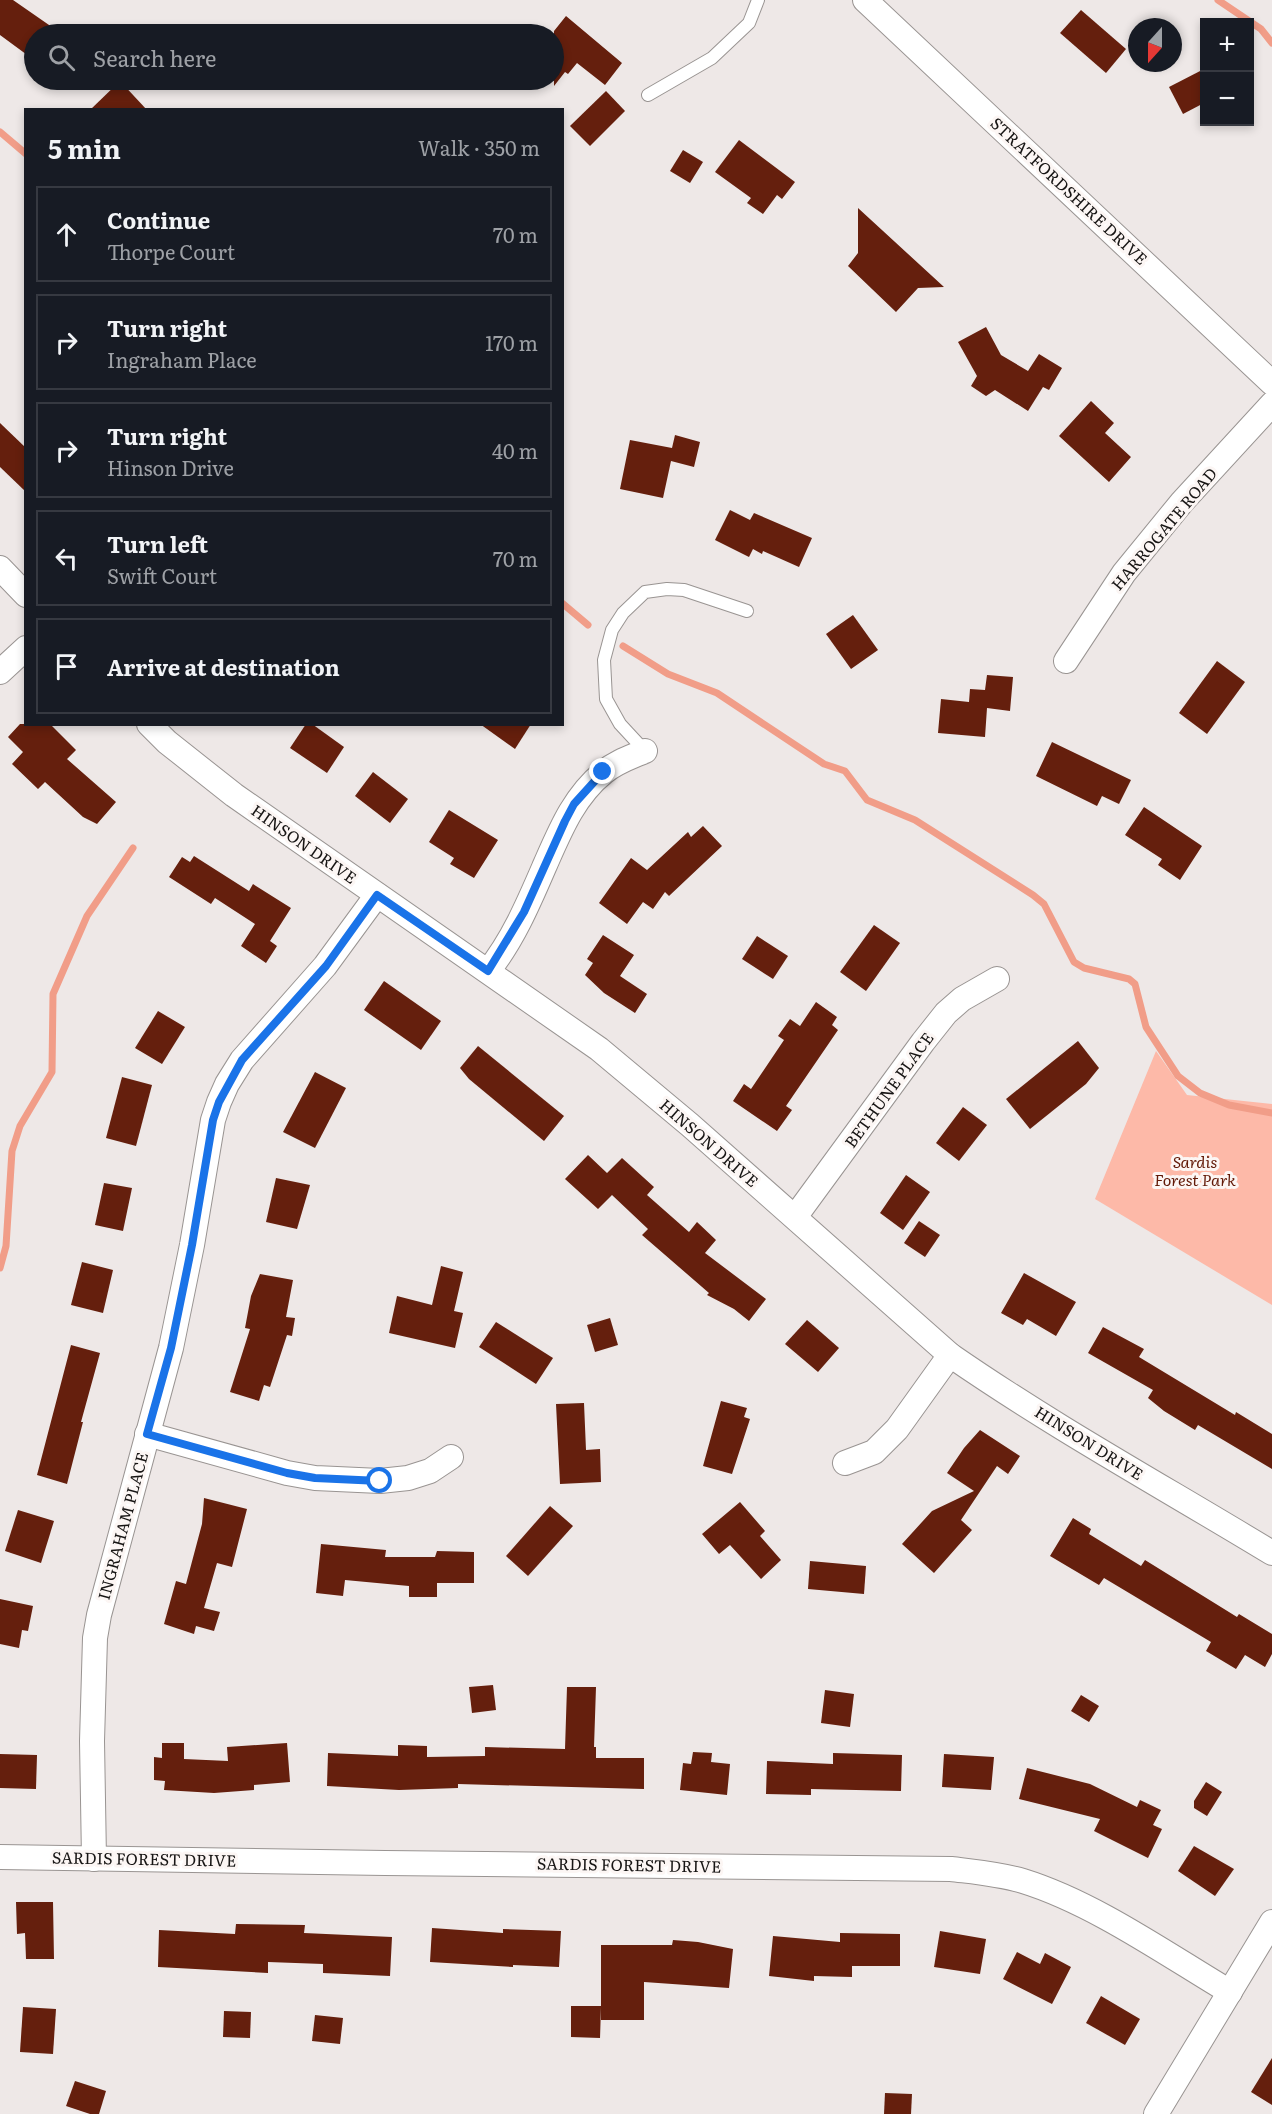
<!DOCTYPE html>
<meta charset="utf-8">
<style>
:root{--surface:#171b24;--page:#242831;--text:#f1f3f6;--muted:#9ea1a6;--line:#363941}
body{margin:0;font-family:Literata,serif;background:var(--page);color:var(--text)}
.controls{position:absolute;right:18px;top:18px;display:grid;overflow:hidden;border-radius:0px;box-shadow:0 3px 9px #0003}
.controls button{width:54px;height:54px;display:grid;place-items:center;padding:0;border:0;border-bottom:2px solid var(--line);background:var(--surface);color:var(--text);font:30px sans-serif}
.compass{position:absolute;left:1128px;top:18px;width:54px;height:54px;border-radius:50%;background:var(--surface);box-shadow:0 3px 9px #0003;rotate:201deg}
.stop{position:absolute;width:18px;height:18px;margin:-14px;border:4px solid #1a73e8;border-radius:50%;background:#fff}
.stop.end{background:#1a73e8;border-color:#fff;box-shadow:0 2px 6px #0008}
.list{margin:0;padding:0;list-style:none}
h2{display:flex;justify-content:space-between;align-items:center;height:78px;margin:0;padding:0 24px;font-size:26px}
h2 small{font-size:20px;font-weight:400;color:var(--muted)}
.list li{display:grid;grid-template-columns:39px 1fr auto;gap:18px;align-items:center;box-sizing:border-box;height:96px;margin:0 12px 12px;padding:0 12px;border:2px solid var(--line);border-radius:0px}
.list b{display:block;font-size:22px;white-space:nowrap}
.list p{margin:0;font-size:20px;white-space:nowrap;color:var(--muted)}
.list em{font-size:20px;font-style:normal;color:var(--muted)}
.icon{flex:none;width:33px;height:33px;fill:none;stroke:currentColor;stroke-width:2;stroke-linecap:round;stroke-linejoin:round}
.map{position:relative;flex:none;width:1272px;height:2114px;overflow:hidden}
.search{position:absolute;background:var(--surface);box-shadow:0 3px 9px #0003;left:24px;top:24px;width:540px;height:66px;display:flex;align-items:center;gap:15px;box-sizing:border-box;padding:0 21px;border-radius:33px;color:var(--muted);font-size:22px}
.panel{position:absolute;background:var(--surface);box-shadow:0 3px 9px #0003;left:24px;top:108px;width:540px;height:618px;border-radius:0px}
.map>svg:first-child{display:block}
.green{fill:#fdb9a8}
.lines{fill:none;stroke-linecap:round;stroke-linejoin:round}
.stream{stroke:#f19d88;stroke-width:7}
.building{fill:#651f0d}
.service-casing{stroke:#999492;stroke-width:14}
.minor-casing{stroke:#999492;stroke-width:26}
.service{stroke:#fff;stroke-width:12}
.minor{stroke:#fff;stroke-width:24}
.route{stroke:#1a73e8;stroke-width:8}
.labels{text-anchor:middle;stroke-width:6;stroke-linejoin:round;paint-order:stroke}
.street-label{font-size:16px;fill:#171514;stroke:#fcf6f4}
.park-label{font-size:16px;font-style:italic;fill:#621907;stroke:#fcf6f4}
</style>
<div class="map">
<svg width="1272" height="2114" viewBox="0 0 1272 2114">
<rect width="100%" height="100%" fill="#eee8e7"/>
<path class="green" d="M1156,1051l31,44 85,9v201l-177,-106z"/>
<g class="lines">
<g class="stream">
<path d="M1218,0l43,29 11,14"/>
<path d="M0,132l26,22"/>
<path d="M562,603l26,22"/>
<path d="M623,646l45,28 49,19 107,71 21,7 22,29 48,20 118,75 11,9 30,58 10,6 45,11 6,5 11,43 32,49 22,17 29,12 43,8"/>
<path d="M0,1268l6,-22 6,-95 8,-25 32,-54 1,-78 34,-78 46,-68"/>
</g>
</g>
<g class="building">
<path d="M0,0h13l49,34h-28v26l-34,-25z"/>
<path d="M1081,10l45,39 -20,24 -46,-40z"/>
<path d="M566,16l56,47 -17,22 -28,-22 -9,11 -3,-2 -11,14v-55z"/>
<path d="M1204,69v34l-21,11 -14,-27z"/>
<path d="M120,81l27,29h-57z"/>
<path d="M606,91l19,20 -35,35 -20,-20z"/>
<path d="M739,140l56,42 -13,17 -5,-4 -14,19 -16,-11 4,-5 -36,-26z"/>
<path d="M683,150l20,12 -13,21 -20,-12z"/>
<path d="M858,208l86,79 -26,1 -22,24 -48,-46 10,-13z"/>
<path d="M986,327l15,28 27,16 11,-17 23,14 -13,22 -6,-3 -15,24 -33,-21 -9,6 -15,-10 6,-10 -19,-34z"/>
<path d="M1091,401l23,22 -9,10 26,24 -22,25 -50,-46z"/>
<path d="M0,423l26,25v44l-26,-25z"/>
<path d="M675,435l25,7 -6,25 -23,-6 -8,37 -43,-9 10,-49 42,8z"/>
<path d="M730,510l20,10 4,-7 58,25 -13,29 -36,-16 -1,3 -9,-5 -4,8 -34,-17z"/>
<path d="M853,615l25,35 -27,19 -25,-35z"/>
<path d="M1217,661l28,21 -38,52 -28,-21z"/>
<path d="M987,675l26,2 -3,34 -23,-3 -2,29 -47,-4 3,-34 28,3 1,-13 15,1z"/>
<path d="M20,724h30l26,26 -9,9 49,43 -19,22 -14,-7 -38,-35 -7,7 -26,-25 11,-12 -15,-15z"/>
<path d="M306,724h6l32,23 -17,26 -37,-25z"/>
<path d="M480,724h51l-16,25z"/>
<path d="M1052,742l79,38 -12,24 -17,-8 -5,10 -61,-30z"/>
<path d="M373,772l35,27 -18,24 -35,-27z"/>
<path d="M1144,807l58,39 -22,34 -22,-15 4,-6 -37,-24z"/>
<path d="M449,810l49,30 -24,38 -24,-14 4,-6 -25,-16z"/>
<path d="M703,826l19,20 -53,50 -4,-4 -12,17 -10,-7 -16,22 -28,-21 32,-45 16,12 41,-38 3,5z"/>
<path d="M194,856l55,35 4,-7 38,24 -21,33 7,5 -11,17 -25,-17 14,-22 -40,-26 -4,6 -42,-27 13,-20 8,5z"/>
<path d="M874,925l26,18 -34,48 -26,-19z"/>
<path d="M603,935l31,20 -14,21 27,18 -12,19 -31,-20 -19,-18 8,-12 -6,-4z"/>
<path d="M757,936l31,20 -15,23 -31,-20z"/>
<path d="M384,981l57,40 -20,29 -57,-40z"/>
<path d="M816,1002l21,15 -5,8 6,5 -52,76 6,4 -15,21 -44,-30 11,-17 7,5 33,-49 -6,-4 12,-17 10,7z"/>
<path d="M158,1011l27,16 -23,37 -27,-16z"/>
<path d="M1078,1041l21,27 -13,16 -56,45 -24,-30z"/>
<path d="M478,1046l86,70 -20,25 -75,-62 -9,-11z"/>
<path d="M315,1072l31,16 -31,60 -32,-16z"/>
<path d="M122,1077l30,8 -16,61 -30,-8z"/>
<path d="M963,1107l24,18 -28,36 -23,-18z"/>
<path d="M588,1155l19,18 15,-15 32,29 -7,8 42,37 8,-10 19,18 -11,13 61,46 -17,22 -15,-12 -27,-14 2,-2 -67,-58 6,-6 -36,-34 -14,14 -33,-30z"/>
<path d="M906,1175l24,17 -27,38 -23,-17z"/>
<path d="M276,1178l34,7 -13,44 -31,-7z"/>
<path d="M104,1183l28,5 -9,43 -28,-6z"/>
<path d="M919,1221l21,14 -15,22 -21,-14z"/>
<path d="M82,1262l31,8 -10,43 -32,-8z"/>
<path d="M441,1266l22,6 -9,39 9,2 -8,35 -66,-15 8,-37 35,9z"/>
<path d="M1024,1273l52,29 -20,34 -29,-17 -4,6 -22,-12z"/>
<path d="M260,1274l33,6 -7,37 9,1 -3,18 -5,-1 -17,52 -6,-2 -5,16 -29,-9 20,-63 -5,-1 6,-32z"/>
<path d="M610,1318l8,27 -23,7 -8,-27z"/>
<path d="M807,1320l32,28 -21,24 -33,-28z"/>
<path d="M496,1322l57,36 -17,26 -57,-37z"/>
<path d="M1103,1327l41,22 -5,8 96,58 1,-3 36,22v35l-74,-44 -3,5 -31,-19 -16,-13 5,-8 -65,-37z"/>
<path d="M71,1345l29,8 -19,69h2l-16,62 -30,-9z"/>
<path d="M721,1401l26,7 -3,9 6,2 -18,55 -29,-8z"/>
<path d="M584,1403l2,47 14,-1 1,33 -41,2 -4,-80z"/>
<path d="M980,1430l40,26 -12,18 -11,-8 -36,54 11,10 -38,43 -32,-29 30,-33 42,-20 -27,-18 17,-25z"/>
<path d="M204,1498l43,11 -15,58 -15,-4 -13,45 16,4 -6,19 -18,-5 -2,8 -30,-10 12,-43 10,3 16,-60z"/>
<path d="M740,1502l25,29 -5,5 21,24 -20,19 -31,-34 -11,9 -17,-20z"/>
<path d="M550,1506l23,20 -45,50 -22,-20z"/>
<path d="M18,1510l36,11 -13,42 -36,-12z"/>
<path d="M1073,1518l18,11 -2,5 52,32 4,-6 92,57 2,-3 33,20v20l-7,13 -20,-12 -9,14 -30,-18 5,-9 -107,-64 -5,7 -49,-29z"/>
<path d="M321,1544l65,6 -1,7h50l2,-6 37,1v31h-37v14h-28v-11l-64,-6 -2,16 -27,-3z"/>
<path d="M810,1561l56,5 -2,28 -56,-5z"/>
<path d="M0,1599l33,7 -5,25 -6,-1 -3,18 -19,-4z"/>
<path d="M493,1685l3,25 -24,3 -3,-26z"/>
<path d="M567,1687h29l-2,60h2v11h48v31l-186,-5v4l-59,2 -72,-4 1,-33 70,3v-11l29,1v11l58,-1v-9l80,2z"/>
<path d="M825,1690l29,4 -4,33 -29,-4z"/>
<path d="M1081,1695l18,11 -10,16 -18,-11z"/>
<path d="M162,1743h22v16l44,2 -1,-14 60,-4 3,39 -36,3v5l-40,3 -50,-3 1,-9 -11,-1v-23l8,1z"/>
<path d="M693,1752l19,1 -1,9 19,2 -3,31 -47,-5 3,-27 8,1z"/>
<path d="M833,1753l69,2 -1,36 -90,-2v6l-45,-1 1,-33 66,3z"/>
<path d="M0,1754l37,1 -1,34 -36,-1z"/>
<path d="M944,1754l50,3 -3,33 -49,-3z"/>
<path d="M1027,1768l63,16 47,23 3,-7 21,10 -8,15 9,4 -14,29 -54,-27 6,-12 -81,-20z"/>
<path d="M1206,1782l16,10 -15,24 -13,-8v-7z"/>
<path d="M1194,1846l40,23 -19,27 -37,-25z"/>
<path d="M16,1902h37l1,57h-28l-1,-26 -8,1z"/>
<path d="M236,1924l69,1 -1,8 88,4 -2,39 -67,-3v-9l-55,-2v11l-110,-6 1,-37 76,4z"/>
<path d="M432,1928l71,5v-4l58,2 -2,36 -46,-2v2l-83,-5z"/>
<path d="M940,1931l46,8 -6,35 -46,-7z"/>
<path d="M840,1933l60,1v32h-48v11l-38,-1v5l-45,-5 4,-40 67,6z"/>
<path d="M673,1940l25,2 35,7 -4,39 -85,-6v38h-43v-75h71z"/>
<path d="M1017,1952l23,12 5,-11 26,14 -19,37 -49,-25z"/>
<path d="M1101,1996l39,23 -15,26 -39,-22z"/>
<path d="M571,2006h30l-1,32 -29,-1z"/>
<path d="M23,2007l33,2 -3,45 -33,-2z"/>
<path d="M224,2011l27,1 -1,26 -27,-1z"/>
<path d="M315,2015l28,3 -3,26 -28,-3z"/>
<path d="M1272,2058v47l-21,-13z"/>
<path d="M75,2081l31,10 -7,23h-9l-24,-8z"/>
<path d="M885,2093l27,1 -1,20h-27z"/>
</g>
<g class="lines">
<g class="service-casing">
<g id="service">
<path d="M648,95l64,-37 37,-35 9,-23"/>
<path d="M645,751l-25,-27 -14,-25 -2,-39 8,-30 11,-17 22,-21 22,-3 17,1 63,21"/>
</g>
</g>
<g class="minor-casing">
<g id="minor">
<path d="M865,0l407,383"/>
<path d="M0,568l26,27"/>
<path d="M1066,661l58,-88 58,-71 90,-98"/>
<path d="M0,672l26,-24"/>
<path d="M149,724l18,18 67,53 365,254 91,76 260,230c104,72 215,133 322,198"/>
<path d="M488,971c25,-31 41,-69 57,-106 15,-34 29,-69 59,-93 12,-10 27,-15 41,-21"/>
<path d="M795,1217l128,-175 23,-29 16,-14 35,-20"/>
<path d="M147,1434l140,39 28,5 65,3 28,-3 22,-7 21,-14"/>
<path d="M845,1463l29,-11 23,-23 53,-74"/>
<path d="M0,1857l385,6 566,6c24,3 48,5 72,12 71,22 143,73 207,111"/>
<path d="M94,1859l-2,-118 3,-103 4,-23 72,-267 21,-103 21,-125 6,-18 8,-18 15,-24 83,-94 52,-71"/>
<path d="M1156,2114l116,-192"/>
</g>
</g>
<use href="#service" class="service"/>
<use href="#minor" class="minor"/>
</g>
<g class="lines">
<path class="route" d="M380,1481l-65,-3 -28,-5 -140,-39 24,-86 21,-103 21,-125 6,-18 23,-42 84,-94 51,-71 111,76 36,-59 41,-91 9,-17 29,-32"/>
</g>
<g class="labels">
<g class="street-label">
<text transform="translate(1069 191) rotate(43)" y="6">STRATFORDSHIRE DRIVE</text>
<text transform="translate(1164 529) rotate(-50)" y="6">HARROGATE ROAD</text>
<text transform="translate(304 844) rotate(35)" y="6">HINSON DRIVE</text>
<text transform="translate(889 1090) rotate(-54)" y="6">BETHUNE PLACE</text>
<text transform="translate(709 1143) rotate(41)" y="6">HINSON DRIVE</text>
<text transform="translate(1089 1443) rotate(32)" y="6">HINSON DRIVE</text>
<text transform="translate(123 1526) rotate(-75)" y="6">INGRAHAM PLACE</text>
<text transform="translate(144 1859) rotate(1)" y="6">SARDIS FOREST DRIVE</text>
<text transform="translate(629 1865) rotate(1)" y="6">SARDIS FOREST DRIVE</text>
</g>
<g class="park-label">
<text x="1195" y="1168">Sardis<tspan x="1195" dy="18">Forest Park</tspan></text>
</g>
</g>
</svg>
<div class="controls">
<button>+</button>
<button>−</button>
</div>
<svg class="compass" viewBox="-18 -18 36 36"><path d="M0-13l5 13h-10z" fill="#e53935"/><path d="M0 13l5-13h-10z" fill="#9ea1a6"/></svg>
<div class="stop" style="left:380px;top:1481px"></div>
<div class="stop end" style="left:603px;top:772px"></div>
<div class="search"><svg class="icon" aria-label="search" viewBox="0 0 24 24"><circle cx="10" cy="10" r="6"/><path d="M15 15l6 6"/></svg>Search here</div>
<section class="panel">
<h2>5 min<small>Walk · 350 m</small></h2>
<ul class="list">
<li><svg class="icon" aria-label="ahead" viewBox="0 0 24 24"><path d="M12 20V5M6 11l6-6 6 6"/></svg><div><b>Continue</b><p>Thorpe Court</p></div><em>70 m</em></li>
<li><svg class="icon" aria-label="right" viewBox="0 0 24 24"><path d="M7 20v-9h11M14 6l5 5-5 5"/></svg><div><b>Turn right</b><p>Ingraham Place</p></div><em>170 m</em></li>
<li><svg class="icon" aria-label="right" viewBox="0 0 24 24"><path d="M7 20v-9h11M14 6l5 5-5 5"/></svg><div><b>Turn right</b><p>Hinson Drive</p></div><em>40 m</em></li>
<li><svg class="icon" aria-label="left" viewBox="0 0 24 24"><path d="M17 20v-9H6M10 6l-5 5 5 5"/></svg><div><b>Turn left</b><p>Swift Court</p></div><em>70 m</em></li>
<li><svg class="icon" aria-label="arrive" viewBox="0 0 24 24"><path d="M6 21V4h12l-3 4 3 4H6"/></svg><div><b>Arrive at destination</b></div></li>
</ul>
</section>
</div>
